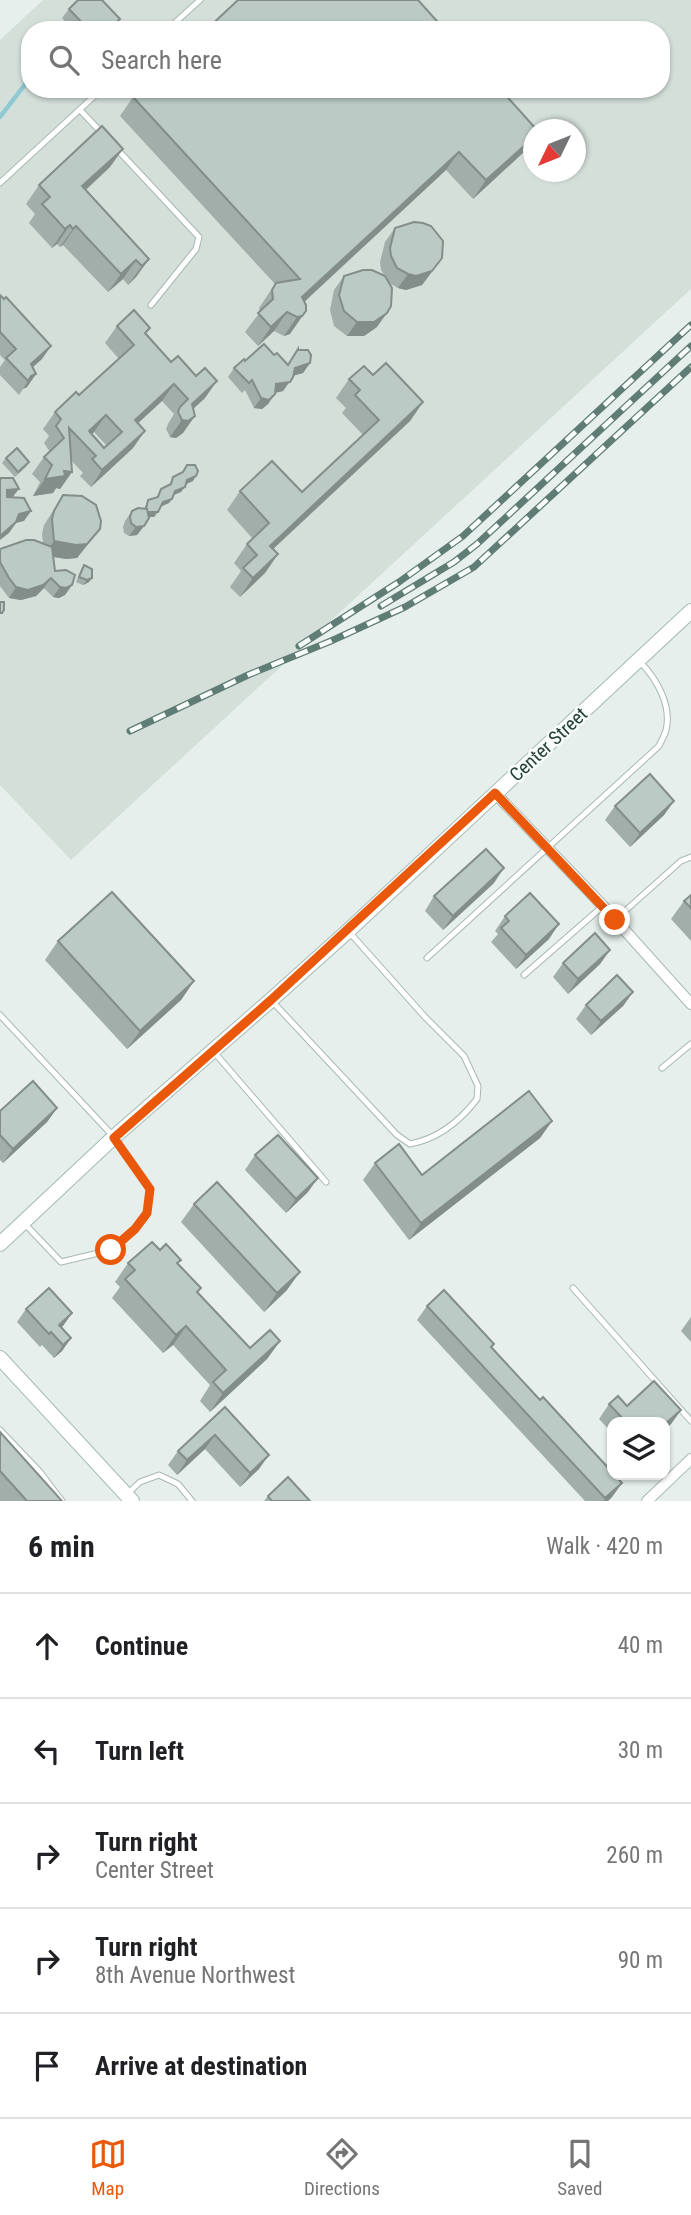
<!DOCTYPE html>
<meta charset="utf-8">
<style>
:root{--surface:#fff;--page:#f2f2f2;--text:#202124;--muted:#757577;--line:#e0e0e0;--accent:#ea580c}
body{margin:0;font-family:"Roboto Condensed",sans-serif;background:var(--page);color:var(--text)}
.controls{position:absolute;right:21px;bottom:21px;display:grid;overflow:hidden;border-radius:14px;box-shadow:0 2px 5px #0004}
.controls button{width:63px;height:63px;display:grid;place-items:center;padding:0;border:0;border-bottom:2px solid var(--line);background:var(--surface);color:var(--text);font:35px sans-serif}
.compass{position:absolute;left:523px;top:119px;width:63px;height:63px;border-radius:50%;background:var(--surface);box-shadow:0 2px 5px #0004;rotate:227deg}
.stop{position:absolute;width:21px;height:21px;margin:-16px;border:5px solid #ea580c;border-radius:50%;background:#fff}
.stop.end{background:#ea580c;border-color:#fff;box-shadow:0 2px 7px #0008}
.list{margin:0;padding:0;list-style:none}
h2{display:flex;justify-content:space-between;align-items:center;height:91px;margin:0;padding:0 28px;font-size:30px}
h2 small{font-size:23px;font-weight:400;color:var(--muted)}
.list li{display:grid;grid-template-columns:46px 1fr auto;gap:21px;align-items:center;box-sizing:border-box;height:105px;padding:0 28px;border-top:2px solid var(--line)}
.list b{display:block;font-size:26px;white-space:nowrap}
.list p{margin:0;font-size:23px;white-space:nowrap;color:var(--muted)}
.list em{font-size:23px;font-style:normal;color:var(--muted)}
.icon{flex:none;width:38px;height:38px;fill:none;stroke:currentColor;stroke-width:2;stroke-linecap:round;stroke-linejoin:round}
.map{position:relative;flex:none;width:691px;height:1501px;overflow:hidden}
.search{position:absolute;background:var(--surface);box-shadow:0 2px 5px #0004;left:21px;right:21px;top:21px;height:77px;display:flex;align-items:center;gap:18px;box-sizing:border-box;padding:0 24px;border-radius:28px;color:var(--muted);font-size:26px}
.sheet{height:616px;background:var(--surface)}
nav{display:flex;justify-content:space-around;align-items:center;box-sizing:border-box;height:98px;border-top:2px solid var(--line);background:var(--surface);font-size:19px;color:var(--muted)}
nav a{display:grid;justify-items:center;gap:4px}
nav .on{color:var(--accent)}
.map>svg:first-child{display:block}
.built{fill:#d4dfda;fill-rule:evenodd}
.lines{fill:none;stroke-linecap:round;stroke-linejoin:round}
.stream{stroke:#8ec9d4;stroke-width:4.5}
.service-casing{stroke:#a8b8b2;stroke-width:7}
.minor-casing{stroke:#a8b8b2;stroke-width:12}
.secondary-casing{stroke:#a4bbb3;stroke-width:16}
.service{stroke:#fff;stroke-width:5}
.minor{stroke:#fff;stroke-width:10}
.secondary{stroke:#fff;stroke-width:14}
.rail-casing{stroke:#5f7d75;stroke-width:7}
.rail{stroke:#f7fbf9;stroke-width:4.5;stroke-dasharray:13;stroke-linecap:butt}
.wall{fill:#a1aea9;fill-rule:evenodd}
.shaded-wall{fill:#838d89}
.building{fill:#bbcac4;stroke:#838d89;stroke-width:2;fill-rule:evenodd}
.route{stroke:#ea580c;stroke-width:9}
.labels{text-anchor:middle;stroke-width:5;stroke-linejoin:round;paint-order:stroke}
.street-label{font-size:19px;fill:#24423a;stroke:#f7fbf9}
</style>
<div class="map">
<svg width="691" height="1501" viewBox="0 0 691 1501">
<rect width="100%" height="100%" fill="#e6efeb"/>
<path class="built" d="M43,0h648v289l-620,571 -71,-75v-745zM30,30h631v59h-631zM534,130h42v42h-42z"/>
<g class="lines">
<path class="stream" d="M0,117l30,-39"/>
<g class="service-casing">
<g id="service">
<path d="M167,30l33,-30"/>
<path d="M80,110l22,23"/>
<path d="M116,148l83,89 -3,12 -45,56"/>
<path d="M0,183l102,-94"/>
<path d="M616,919l65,-58 10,-4"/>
<path d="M427,958l232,-212c2,-5 6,-11 7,-16 6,-24 -9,-51 -26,-68"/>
<path d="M524,975l79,-69"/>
<path d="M271,1000l126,135 13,9c28,-5 50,-23 67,-45l1,-13 -14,-30 -39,-39 -75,-84"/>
<path d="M0,1015l114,122 36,52 -3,24 -12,16 -24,21 -50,12 -38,-40"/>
<path d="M214,1052l112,130"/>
<path d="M662,1068l29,-24"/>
<path d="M573,1288l118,133"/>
<path d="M0,1430l40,42 22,29"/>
<path d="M126,1495l14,-13 19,-7 19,9 14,17"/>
</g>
</g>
<g class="minor-casing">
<g id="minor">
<path d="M495,793l108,113 88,98"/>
<path d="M647,1501l44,-42"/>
</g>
</g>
<g class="secondary-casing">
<g id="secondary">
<path d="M0,1244l114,-107 157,-137 77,-69 343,-320"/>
<path d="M0,1358l132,143"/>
</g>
</g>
<use href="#service" class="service"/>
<use href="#minor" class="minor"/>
<use href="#secondary" class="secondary"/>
<g class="rail-casing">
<g id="rail">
<path d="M381,606l73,-44 23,-18 214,-198"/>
<path d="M299,646l100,-64 64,-46 228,-211"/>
<path d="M130,731l118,-56 83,-34 74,-34 69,-40 217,-200"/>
</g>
</g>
<use href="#rail" class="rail"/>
</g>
<g class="wall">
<path d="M69,9l51,10 -6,9 2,2h-43l-11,-12z"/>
<path d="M133,97l401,33v9l-8,11 -53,49 -27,-29 -142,132 -14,32 -6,2 -10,-5 -16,15 -13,-14 15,-20 -1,-4 16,-24 -155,-168z"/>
<path d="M110,167l-24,23 63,69 -13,18 -8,8 -5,-6 -15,13 -45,-47 -3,2 -3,-3 -5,4 -23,-25 6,-9 -9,-10 13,-19z"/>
<path d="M395,228l37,44 -10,13 -16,5 -8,-2 -9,-5 -12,44 -13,9h-17l-13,-10 -4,-16 4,-20 10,-14 40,-1 -3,-5 -1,-8 5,-20z"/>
<path d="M0,295l42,64 -10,8 4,7 -9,13 -4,2 -4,6 -19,-20v-8l5,-7 -5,-5z"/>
<path d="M117,326l29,8 59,64 -12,11 -10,24 -7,5 -6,-1 -4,-8 2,-5 6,-10 -12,-13 -24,22 -5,25 -42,39 -11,-11 3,-3 -12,-13 1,12 -12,17 -4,-1 -3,5 -20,3 7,-14 -8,-8 12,-17 6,-5 -6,-9 5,-7 -6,-7 12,-17 24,-17 40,-36 -14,-16zM94,432l13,14 -3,2 -12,-14z"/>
<path d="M298,350l12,13 -7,10 -10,3 -10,15 -8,2 -7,11 -6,5 -8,-1 -9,-18 -3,3 -14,-16 6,-9 11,-7 29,-6 14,9z"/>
<path d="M373,375l50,27 -13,19 -137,128 5,5 -13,19 -25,24 -10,-10 11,-16 -7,-8 13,-19 6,-5 -26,-29 13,-19 62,1 61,-57 -21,-22 4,-5 -10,-10 13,-19z"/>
<path d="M6,458l23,4 -3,5 -11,10 -13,-14z"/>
<path d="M187,465l6,16 -7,3 -5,8 -8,3 -4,8 -8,3 -7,11h-6l-4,9 -7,9 -8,1 -5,-3 -1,-6 2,-6 7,-10 12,-2 4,-9 8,-2 5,-9 8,-4 4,-8 9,-4z"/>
<path d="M63,495l37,34 -23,29 -11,1 -13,-2 2,14 17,14 -7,10 -6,3 -6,-1 -9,-9 -8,8 -15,4 -12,-2 -9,-12v-37l43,-5 -1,-10 2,-9z"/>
<path d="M84,565l8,13 -3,4 -6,3 -7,-3 5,-12z"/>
<path d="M674,801l-10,14 -34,32 -25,-27 10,-14z"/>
<path d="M494,883l-51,47 -18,-19 9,-15z"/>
<path d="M691,895v46l-20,-22 13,-18z"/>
<path d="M505,916l44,23 -33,30 -25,-27 7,-8 -3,-3z"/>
<path d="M58,941l136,40 -13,19 -54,49 -82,-89z"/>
<path d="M610,950l-10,14 -32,30 -15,-17 10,-14z"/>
<path d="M633,992l-10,14 -32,29 -15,-16 10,-14z"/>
<path d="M57,1108l-10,14 -44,41 -3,-3v-49z"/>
<path d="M552,1121l-12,17 -131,102 -46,-60 12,-17 47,12z"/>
<path d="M255,1155l53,37 -22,21 -41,-43z"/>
<path d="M194,1204l93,86 -23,22 -83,-90z"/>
<path d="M160,1250l18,14 20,28 52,56 30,-7 -13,18 -57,53 -10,-11 10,-16 -37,-40 -10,8 -51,-55 8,-11 -5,-5 13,-19z"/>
<path d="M427,1306l67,38 -2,3 48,53 82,83 -10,14 -4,4h-23l-168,-181z"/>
<path d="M26,1309l46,4 -11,15 10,10 -9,13 -8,7 -12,-13 -2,2 -23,-25z"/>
<path d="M691,1317v25l-10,-11z"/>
<path d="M609,1404l18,2 54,4 -10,14 -6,5v-7h-53v11l-13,-14z"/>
<path d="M225,1407l34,62 -19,18 -35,-38 -28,26 -9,-10 10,-14z"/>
<path d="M0,1432l62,69h-62z"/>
<path d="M268,1496l42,5h-46z"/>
</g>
<g class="shaded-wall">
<path d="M534,137v2l-8,11 -53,49 13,-19z"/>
<path d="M123,149l-13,18 -41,38 13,-19z"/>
<path d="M459,152l-13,18 -157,146 13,-19z"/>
<path d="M70,225l-13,19 -5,4 13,-19z"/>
<path d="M76,226l-13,19 -3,2 13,-18z"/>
<path d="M442,258l-20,27 -16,5 -8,-2 10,-14z"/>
<path d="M149,259l-13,18 -8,8 14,-19z"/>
<path d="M136,260l-13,19 -15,13 13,-18z"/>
<path d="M306,311l-16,23 -6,2 13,-19z"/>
<path d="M287,312l-13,19 -16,15 13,-19z"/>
<path d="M387,313l-10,14 -13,9h-17l10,-14z"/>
<path d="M51,346l-9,13 -20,18 9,-13z"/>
<path d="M310,363l-7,10 -15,4 7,-9z"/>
<path d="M36,374l-9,13 -4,2 8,-13z"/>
<path d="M293,377l-10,14 -13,3 6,-10z"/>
<path d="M217,381l-12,17 -25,23 12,-17z"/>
<path d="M174,384l-12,17 -39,36 12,-17z"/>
<path d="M275,394l-7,10 -6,5 -8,-1 7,-10z"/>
<path d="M423,402l-13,19 -153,143 13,-18z"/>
<path d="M106,415l-12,17 -11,10 6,-11z"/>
<path d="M195,416l-12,17 -7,5 -6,-1 12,-17z"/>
<path d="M145,431l-12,17 -42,39 11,-17z"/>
<path d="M64,471l8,1 -12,17 -4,-1 -3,5 -20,3 12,-17z"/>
<path d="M196,476l-3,5 -9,4 3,-5z"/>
<path d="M185,487l-4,5 -10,4 4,-5z"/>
<path d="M19,489l-8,10 -11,2 7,-11z"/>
<path d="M172,499l-3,4 -9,4 3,-5z"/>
<path d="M31,511l-7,10 -8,2 -7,10 -9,7v-4l19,-22z"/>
<path d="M146,512h12l-4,5h-12z"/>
<path d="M144,526l-7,9 -8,1 7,-9z"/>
<path d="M100,529l-23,29 -11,1 -22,-4 10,-14z"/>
<path d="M278,554l-13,19 -25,24 13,-19z"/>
<path d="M51,578l-7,10 -8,8 -15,4 -12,-2 7,-11z"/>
<path d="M92,578l-3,4 -6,3 4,-5z"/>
<path d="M72,585l-7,10 -6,3 -6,-1 7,-10z"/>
<path d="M674,801l-10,14 -34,32 10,-14z"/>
<path d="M504,868l-10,15 -51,47 10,-14z"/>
<path d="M559,924l-10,15 -33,30 10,-14z"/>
<path d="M610,950l-10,14 -32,30 10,-15z"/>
<path d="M194,981l-13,19 -54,49 13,-18z"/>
<path d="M633,992l-10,14 -32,29 10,-14z"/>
<path d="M57,1108l-10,14 -44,41 10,-14z"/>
<path d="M552,1121l-12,17 -131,102 12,-17z"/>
<path d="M318,1178l-10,14 -22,21 10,-14z"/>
<path d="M300,1272l-13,18 -23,22 13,-19z"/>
<path d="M72,1313l-9,13 -9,9 5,-10z"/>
<path d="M186,1326l-13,19 -10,8 13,-18z"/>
<path d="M71,1338l-9,13 -8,7 9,-13z"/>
<path d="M280,1341l-13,18 -57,53 13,-19z"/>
<path d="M681,1410l-10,14 -6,5v-5z"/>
<path d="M215,1435l-10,14 -28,26 10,-15z"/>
<path d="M269,1455l-10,14 -19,18 10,-14z"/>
<path d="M622,1483l-10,14 -4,4h-5z"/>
</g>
<g class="building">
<path d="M78,0h24l18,19 -8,7 4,4h-27l-20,-21z"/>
<path d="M238,0h180l27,30h-239z"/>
<path d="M141,89h359l37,41h-3v7l-48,43 -27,-28 -157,145 4,8v6l-4,5 -5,1 -10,-5 -16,15 -13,-14 15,-14 -1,-9 4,-7 24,-4 -167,-182z"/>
<path d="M102,126l21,23 -41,37 67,73 -7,7 -6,-6 -15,14 -45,-48 -3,3 -3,-4 -5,4 -23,-25 8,-7 -11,-12z"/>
<path d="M414,222l9,1 8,3 12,15 -1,17 -10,13 -16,5 -8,-2 -11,-6 -6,-12 -1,-8 5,-20z"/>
<path d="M363,270h9l13,6 7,12 -1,18 -4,7 -13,9h-17l-13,-11 -5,-16 5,-19z"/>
<path d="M0,295l4,4 2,-2 45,49 -20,18 5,10 -5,2 -3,5 -22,-23 10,-9 -16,-17z"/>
<path d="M134,310l16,18 -5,5 26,29 7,-6 18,20 9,-8 12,13 -25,23 3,12 -7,5 -6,-1 -4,-8 2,-5 8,-8 -14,-15 -39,36 10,11 -43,39 -10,-11 4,-3 -27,-28 3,44 -8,-1 1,5 -20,3 7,-14 -8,-8 20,-19 -8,-12 5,-7 -6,-7 21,-20 3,3 55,-50 -17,-19zM106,415l16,17 -18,16 -15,-17z"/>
<path d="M264,344l10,11 3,-2 11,12 10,-16v1h10l3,5 -1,8 -15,5 -2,9 -3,5 -14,2 -1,10 -6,6 -8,-2 -9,-18 -3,3 -15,-15 10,-9 1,2z"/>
<path d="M386,363l37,39 -153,144 8,8 -25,24 -10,-10 14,-13 -10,-11 22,-21 -29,-32 32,-30 30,31 77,-72 -24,-25 5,-5 -11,-11 15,-13 9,9z"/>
<path d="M17,448l12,14 -11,10 -12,-14z"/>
<path d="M187,465h8l3,6 -2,5 -9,4 -2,7 -10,4 -3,8 -9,3 -5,10h-11l-1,-3 2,-9 10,-3 3,-8 10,-5 2,-7 10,-5z"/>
<path d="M1,478h12l6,11 -12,1v7l17,1 7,13 -12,3 -3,8 -16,14v-56z"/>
<path d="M63,495l19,1 14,9 5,16 -1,8 -13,15 -11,1 -22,-4 -2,-22 2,-8z"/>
<path d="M138,508l9,1 2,9 -5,8 -8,1 -5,-4 -1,-6 2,-6z"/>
<path d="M26,540h8l18,7 3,24 11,-1 9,5 -3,10 -6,3 -6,-1 -9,-9 -8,7 -15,5 -12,-3 -7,-9 -9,-16v-13z"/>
<path d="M84,565l8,4v9l-5,2 -8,-3z"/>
<path d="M0,602h4v8l-2,3h-2z"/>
<path d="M650,774l24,27 -34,32 -25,-27z"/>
<path d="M486,849l18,19 -51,48 -19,-20z"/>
<path d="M112,892l82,89 -54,50 -82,-90z"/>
<path d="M530,893l29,31 -33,31 -25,-27 8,-7 -4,-5z"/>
<path d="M691,895v13l-7,-7z"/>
<path d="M595,933l15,17 -32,29 -15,-16z"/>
<path d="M617,975l16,17 -32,29 -15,-16z"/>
<path d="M33,1081l24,27 -44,41 -13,-14v-24z"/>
<path d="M529,1091l23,30 -131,102 -46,-60 24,-19 23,31z"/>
<path d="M278,1135l40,43 -22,21 -41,-44z"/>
<path d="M217,1182l83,90 -23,21 -83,-89z"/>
<path d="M152,1242l8,8 6,-6 15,16 -4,3 24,25 -4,4 53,56 20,-18 10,11 -57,52 -10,-11 13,-12 -40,-44 -10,9 -51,-56 10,-9 -7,-7z"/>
<path d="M49,1288l23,25 -13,12 12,13 -8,7 -12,-13 -2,2 -23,-25z"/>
<path d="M444,1290l50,54 -3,3 49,53 3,-3 69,75v3h3l7,8 -17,15 -178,-192z"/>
<path d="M654,1381l27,29 -16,14v-2h-39l-17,-18 9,-8 9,10z"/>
<path d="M225,1407l44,48 -19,18 -35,-38 -28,25 -9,-9z"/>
<path d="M0,1432l62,69h-35l-27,-30z"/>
<path d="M288,1477l22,24h-38l-4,-5z"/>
</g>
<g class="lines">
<path class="route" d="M111,1250l24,-21 12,-16 3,-24 -36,-51 157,-138 224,-207 120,127"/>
</g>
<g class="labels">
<g class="street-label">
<text transform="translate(548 744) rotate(-43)" y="7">Center Street</text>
</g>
</g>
</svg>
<div class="controls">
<button><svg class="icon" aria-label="layers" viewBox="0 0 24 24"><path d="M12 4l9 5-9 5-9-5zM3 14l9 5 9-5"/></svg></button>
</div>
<svg class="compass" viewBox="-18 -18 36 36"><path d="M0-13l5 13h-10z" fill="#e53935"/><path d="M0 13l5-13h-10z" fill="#757577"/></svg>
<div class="stop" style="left:111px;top:1250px"></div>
<div class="stop end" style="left:615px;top:920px"></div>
<div class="search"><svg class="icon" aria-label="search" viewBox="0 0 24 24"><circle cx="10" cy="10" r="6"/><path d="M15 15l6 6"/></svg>Search here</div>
</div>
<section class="sheet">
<h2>6 min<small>Walk · 420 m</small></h2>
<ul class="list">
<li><svg class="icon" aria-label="ahead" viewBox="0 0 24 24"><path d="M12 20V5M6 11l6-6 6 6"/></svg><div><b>Continue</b></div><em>40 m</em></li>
<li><svg class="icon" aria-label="left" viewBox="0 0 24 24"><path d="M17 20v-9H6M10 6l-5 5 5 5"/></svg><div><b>Turn left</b></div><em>30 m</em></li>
<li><svg class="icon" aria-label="right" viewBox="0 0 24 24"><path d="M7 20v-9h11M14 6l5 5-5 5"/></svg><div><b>Turn right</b><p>Center Street</p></div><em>260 m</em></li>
<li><svg class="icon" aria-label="right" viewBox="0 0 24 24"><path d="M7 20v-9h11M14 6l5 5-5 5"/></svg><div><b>Turn right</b><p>8th Avenue Northwest</p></div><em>90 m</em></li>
<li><svg class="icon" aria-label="arrive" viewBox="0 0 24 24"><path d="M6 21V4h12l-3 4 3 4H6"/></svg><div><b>Arrive at destination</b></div></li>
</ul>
</section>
<nav>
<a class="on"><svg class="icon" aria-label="map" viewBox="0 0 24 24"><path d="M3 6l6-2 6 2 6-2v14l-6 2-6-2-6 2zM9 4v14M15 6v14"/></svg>Map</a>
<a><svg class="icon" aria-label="directions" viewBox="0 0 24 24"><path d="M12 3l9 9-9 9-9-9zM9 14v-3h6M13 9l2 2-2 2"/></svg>Directions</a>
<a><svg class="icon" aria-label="saved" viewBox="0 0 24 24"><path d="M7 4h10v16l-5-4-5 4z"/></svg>Saved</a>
</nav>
